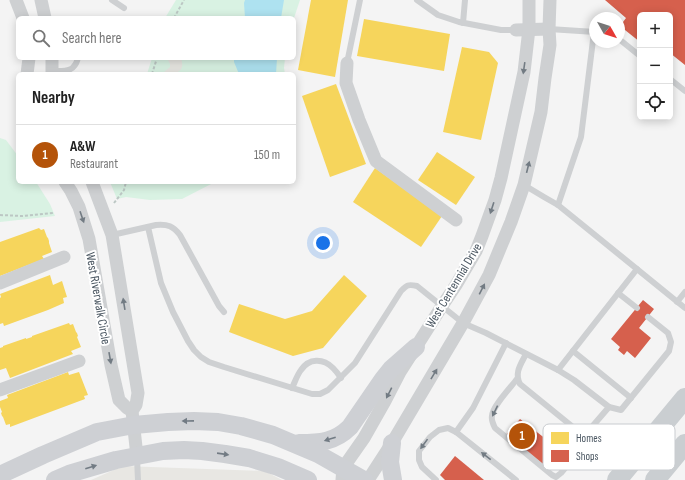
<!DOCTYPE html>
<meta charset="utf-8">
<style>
:root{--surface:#fff;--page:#f6f6f6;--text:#222;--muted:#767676;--line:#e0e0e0;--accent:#b45309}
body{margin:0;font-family:"Sofia Sans Condensed",sans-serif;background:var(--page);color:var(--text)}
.controls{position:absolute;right:12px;top:12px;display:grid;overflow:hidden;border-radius:6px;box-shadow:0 2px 10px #0003}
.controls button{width:36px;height:36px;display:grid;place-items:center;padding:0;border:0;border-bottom:1px solid var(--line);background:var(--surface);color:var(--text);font:20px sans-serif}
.compass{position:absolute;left:589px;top:12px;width:36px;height:36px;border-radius:50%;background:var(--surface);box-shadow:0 2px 10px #0003;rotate:129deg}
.you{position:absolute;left:323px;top:243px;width:14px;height:14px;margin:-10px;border:3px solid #fff;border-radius:50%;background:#1a73e8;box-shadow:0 0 0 6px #1a73e833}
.badge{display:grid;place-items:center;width:26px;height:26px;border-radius:50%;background:var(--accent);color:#fff;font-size:13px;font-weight:700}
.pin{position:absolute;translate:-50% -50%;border:2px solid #fff;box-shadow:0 1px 4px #0006}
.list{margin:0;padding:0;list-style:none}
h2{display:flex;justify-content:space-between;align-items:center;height:52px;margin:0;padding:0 16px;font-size:17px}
h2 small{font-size:13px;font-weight:400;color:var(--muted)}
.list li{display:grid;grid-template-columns:26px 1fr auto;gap:12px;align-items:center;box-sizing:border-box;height:60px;padding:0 16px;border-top:1px solid var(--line)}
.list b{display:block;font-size:15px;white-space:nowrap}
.list p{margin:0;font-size:13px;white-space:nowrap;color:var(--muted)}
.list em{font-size:13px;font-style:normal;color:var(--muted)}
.icon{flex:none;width:22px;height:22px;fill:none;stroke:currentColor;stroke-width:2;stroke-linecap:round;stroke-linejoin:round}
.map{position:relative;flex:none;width:685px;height:480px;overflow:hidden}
.search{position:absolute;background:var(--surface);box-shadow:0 2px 10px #0003;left:16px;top:16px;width:280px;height:44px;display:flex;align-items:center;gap:10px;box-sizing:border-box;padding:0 14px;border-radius:6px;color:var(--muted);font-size:15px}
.panel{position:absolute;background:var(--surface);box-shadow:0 2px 10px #0003;left:16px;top:72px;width:280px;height:112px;border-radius:6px}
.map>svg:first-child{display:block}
.commercial{fill:#e8e7e3}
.green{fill:#d9f2e3}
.sand{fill:#e7e6e1}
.water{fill:#aee2f0}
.homes{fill:#f6d55c}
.shops{fill:#d6604d}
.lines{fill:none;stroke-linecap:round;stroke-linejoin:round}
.path{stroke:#bcc7c4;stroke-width:2;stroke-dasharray:3 2;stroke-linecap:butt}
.lane{stroke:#ced0d2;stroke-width:6}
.street{stroke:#ced0d2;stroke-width:13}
.secondary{stroke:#ced0d4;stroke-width:18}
.primary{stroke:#caced1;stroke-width:20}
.oneway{fill:#727b83}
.oneway2{fill:#727b84}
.labels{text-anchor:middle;stroke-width:4;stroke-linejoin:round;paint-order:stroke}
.street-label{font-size:13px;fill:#4a5661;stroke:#fff}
.key{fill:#fff;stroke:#c9ccd0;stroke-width:1}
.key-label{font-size:11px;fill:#4a5661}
</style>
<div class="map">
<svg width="685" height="480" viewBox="0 0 685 480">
<rect width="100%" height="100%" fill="#f4f4f4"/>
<path class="commercial" d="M123,466l142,5 17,9h-191z"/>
<g class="green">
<path d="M176,0h124l-6,18h-129z"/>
<path d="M152,58h133l-1,10 1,6h-138z"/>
<path d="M0,138l6,2 12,16v26h18l14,22 5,12 -55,6z"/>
<path d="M110,182h105l-33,17 -32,1 -24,-3 -9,2z"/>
</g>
<path class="sand" d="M167,58h14c5,15 -6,16 -18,16l1,-2 6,-5v-3z"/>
<g class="water">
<path d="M245,0h39l-3,18h-36l-1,-15z"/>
<path d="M234,58h43l-1,16h-37l-5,-12z"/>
</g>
<g class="homes">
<path d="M311,0h37l-13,77 -37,-7z"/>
<path d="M364,19l86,15 -6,37 -87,-15z"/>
<path d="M462,47l27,5 9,11 -17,77 -38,-8z"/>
<path d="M336,84l30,80 -36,13 -28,-81z"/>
<path d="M437,152l38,25 -19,28 -38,-25z"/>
<path d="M375,168l67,48 -21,31 -68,-45z"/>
<path d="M39,228l2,2 3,-1 3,8 1,1 1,3v2l3,9 -10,4 2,3 -44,17v-34z"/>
<path d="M50,275l3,10 9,-4 5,16 -4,1 1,5 -16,7 -44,16 -1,-3 -3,1v-26l1,-1 -1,-3z"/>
<path d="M344,275l23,21 -44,52 -30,8 -64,-24 10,-28 46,15 27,-8z"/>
<path d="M69,323l1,2 3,-1 3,8 1,1 1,3 -1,1 4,10 -10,4 2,3 -63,24 -4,-10 -6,2v-22l3,-1v-1l23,-8v1l6,-2v-1z"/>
<path d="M68,372l1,3 10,-3 9,23 -4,1 1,3 -75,28v-3l-4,1 -3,-8 -1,-1 -1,-3 1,-1 -2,-5v-6l8,-3 -1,-3z"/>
</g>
<g class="shops">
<path d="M605,0h80v65l-15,-12v-38h-30v27l-20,-16 6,-8z"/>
<path d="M643,300l11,9 -15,19 12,10 -16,20 -8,-7 -3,4 -6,-5 2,-3 -9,-8z"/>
<path d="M520,419l44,34 -14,17 -44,-35z"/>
<path d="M455,456l29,24h-39l-5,-5z"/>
</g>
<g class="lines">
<g class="path">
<path d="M174,18l10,-18"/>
<path d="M152,74l5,-16"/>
<path d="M114,203l10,-13 2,-8"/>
<path d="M0,215l22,1 31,-3"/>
</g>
<g class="lane">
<path d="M112,0l12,8"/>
<path d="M417,0l21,15 21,7 42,8h15"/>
<path d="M463,23l2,-23"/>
<path d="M549,29l46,3"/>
<path d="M619,39l21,17"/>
<path d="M347,63l13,-63"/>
<path d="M52,71c13,0 22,2 26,-13"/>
<path d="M670,79l15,12"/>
<path d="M524,185l20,12 14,8 127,103"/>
<path d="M558,205l23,-68 13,-105"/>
<path d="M148,227l13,56 12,29 15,29 6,9 7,7 8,5 15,5 88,27h8l8,-4 27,-27 46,-72c6,-6 7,-7 16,-5l46,37 23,10 72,37 79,-101"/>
<path d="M112,235l44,-10c12,-1 17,1 24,10l39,71 5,6"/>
<path d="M618,293l19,15"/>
<path d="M677,302l8,-10"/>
<path d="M573,351l58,47"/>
<path d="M526,354c-5,10 -12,19 -6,30l64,52 25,-29 -35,-27 -16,-10"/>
<path d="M517,379c-6,8 -25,28 -25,37 -1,4 1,8 3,12l57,47 4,2 5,-4 23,-28v-9"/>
<path d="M292,388c3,-6 5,-13 9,-18 8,-12 22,-12 32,-2 3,3 6,7 8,10"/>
<path d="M609,407l12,3 48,-59 2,-9 -3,-9 -20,-16"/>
<path d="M456,432l17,-24 33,-65"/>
<path d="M137,458l1,22"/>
<path d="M436,480l-14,-13 -3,-7v-9l11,-14 9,-7 9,-2 8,4 60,48"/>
</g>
<g class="street">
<path d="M16,0l7,18"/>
<path d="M41,0l4,18"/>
<path d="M516,30l33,-1"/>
<path d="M52,58v16"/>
<path d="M347,63l-1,20 13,37 17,41 80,59"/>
<path d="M27,74l2,-16"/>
<path d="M65,182l6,9 8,16 10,32 22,126 8,35 8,8 5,3"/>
<path d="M92,182l20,53 26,158 -2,12 -4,6 5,45"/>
<path d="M0,283l64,-26"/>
<path d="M0,390l79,-29"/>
<path d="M342,480l1,-12 21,-30 21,-37 15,-29 16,-25 26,-41 14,-21 20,-34 6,-15 13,-36 6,-22 23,-106 5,-43v-29"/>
<path d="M368,480l24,-37 71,-120 26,-48 22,-53 13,-37 17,-73 4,-34 5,-33 -1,-16 1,-29"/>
</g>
<g class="secondary">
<path d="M299,443c21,0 36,-1 51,-16l33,-48 8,-10 25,-22"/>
<path d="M392,443l-2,19 3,18"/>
<path d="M0,475l43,-20 54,-23 37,-7 34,-3 26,-1 24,1 23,4 32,9 45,19 46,26"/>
<path d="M55,480l14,-6 47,-14 47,-9 21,-1 18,1 23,3 24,4 29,9 30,13"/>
</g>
<g class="primary">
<path d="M617,480l68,-82"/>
<path d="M655,480l30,-36"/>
</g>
</g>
<defs><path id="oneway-solid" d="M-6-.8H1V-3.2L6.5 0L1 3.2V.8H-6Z"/></defs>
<g class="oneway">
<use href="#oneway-solid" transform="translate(524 68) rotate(98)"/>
<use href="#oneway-solid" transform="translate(528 167) rotate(-76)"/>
<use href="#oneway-solid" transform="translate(492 208) rotate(108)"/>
<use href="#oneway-solid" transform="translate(82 217) rotate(71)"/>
<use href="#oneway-solid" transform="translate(482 289) rotate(-63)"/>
<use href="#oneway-solid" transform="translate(124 304) rotate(-99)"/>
<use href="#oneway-solid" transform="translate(110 358) rotate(80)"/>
<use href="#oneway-solid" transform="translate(434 374) rotate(-59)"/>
<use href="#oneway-solid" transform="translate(389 393) rotate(117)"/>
<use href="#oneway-solid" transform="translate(495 411) rotate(116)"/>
<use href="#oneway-solid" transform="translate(424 444) rotate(126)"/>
<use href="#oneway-solid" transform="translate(486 456) rotate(-142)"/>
</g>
<g class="oneway2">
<use href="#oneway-solid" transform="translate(188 421) rotate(179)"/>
<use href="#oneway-solid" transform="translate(330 439) rotate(162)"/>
<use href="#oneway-solid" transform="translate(223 454) rotate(8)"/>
<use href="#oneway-solid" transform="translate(91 467) rotate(-18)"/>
</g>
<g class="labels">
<g class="street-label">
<text transform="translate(453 285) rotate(-59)" y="5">West Centennial Drive</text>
<text transform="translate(99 298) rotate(80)" y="5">West Riverwalk Circle</text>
</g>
</g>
<rect x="543" y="424" width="132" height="46" rx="6" class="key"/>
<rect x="551" y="432" width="18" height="12" fill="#f6d55c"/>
<rect x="551" y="450" width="18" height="12" fill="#d6604d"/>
<g class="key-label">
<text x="576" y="442">Homes</text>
<text x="576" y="460">Shops</text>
</g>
</svg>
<div class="controls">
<button>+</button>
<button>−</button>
<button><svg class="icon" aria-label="locate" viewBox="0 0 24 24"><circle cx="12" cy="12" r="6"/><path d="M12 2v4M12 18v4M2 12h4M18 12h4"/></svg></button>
</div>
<svg class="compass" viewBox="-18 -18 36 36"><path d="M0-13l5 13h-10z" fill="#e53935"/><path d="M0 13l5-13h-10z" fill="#767676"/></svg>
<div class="you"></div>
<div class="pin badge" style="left:522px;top:436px">1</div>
<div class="search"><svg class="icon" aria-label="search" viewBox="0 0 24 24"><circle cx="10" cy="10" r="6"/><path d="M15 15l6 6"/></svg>Search here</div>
<section class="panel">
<h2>Nearby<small></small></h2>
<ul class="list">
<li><span class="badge">1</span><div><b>A&amp;W</b><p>Restaurant</p></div><em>150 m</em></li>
</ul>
</section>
</div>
